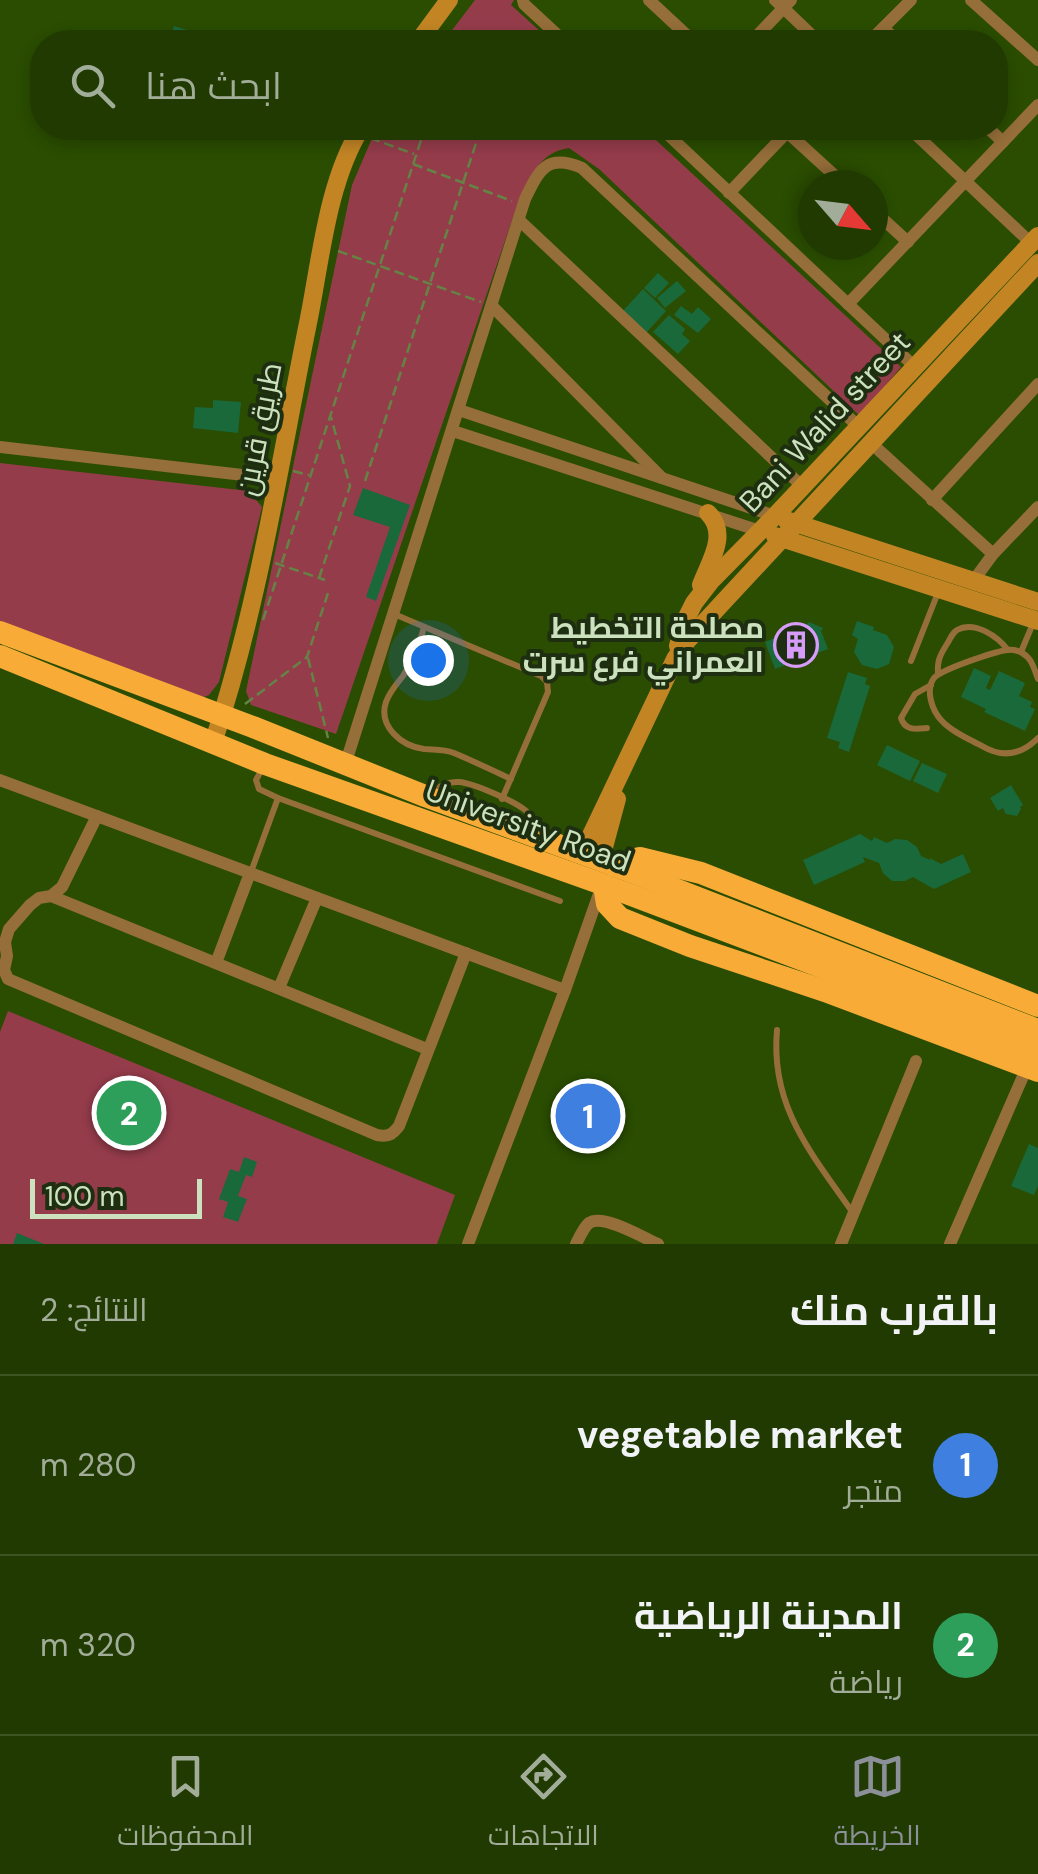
<!DOCTYPE html>
<html lang="ar">
<meta charset="utf-8">
<style>
:root{--surface:#203a01;--page:#28410b;--text:#f1f3f6;--muted:#a2ad99;--line:#3d5423;--accent:#8c9099}
body{margin:0;font-family:"DM Sans",Cairo,sans-serif;background:var(--page);color:var(--text);direction:rtl}
.compass{position:absolute;left:798px;top:170px;width:90px;height:90px;border-radius:50%;background:var(--surface);box-shadow:0 5px 15px #0003;rotate:118deg}
.scale{position:absolute;left:30px;bottom:25px;width:172px;box-sizing:border-box;padding-left:10px;border:5px solid #cce1bd;border-top:0;font-size:28px;line-height:35px;white-space:nowrap;color:#cce1bd;-webkit-text-stroke:8px #1e2e11;paint-order:stroke}
.you{position:absolute;left:428px;top:660px;width:35px;height:35px;margin:-25px;border:8px solid #fff;border-radius:50%;background:#1a73e8;box-shadow:0 0 0 15px #1a73e833}
.badge{display:grid;place-items:center;width:65px;height:65px;border-radius:50%;background:var(--accent);color:#fff;font-size:32px;font-weight:700}
.pin{position:absolute;translate:-50% -50%;border:5px solid #fff;box-shadow:0 2px 10px #0006}
.list{margin:0;padding:0;list-style:none}
h2{display:flex;justify-content:space-between;align-items:center;height:130px;margin:0;padding:0 40px;font-size:42px}
h2 small{font-size:32px;font-weight:400;color:var(--muted)}
.list li{display:grid;grid-template-columns:65px 1fr auto;gap:30px;align-items:center;box-sizing:border-box;height:180px;padding:0 40px;border-top:2px solid var(--line)}
.list b{display:block;font-size:38px;white-space:nowrap}
.list p{margin:0;font-size:32px;white-space:nowrap;color:var(--muted)}
.list em{font-size:32px;font-style:normal;color:var(--muted)}
.icon{flex:none;width:55px;height:55px;fill:none;stroke:currentColor;stroke-width:2;stroke-linecap:round;stroke-linejoin:round}
.map{position:relative;flex:none;width:1038px;height:1244px;overflow:hidden;direction:ltr}
.search{position:absolute;background:var(--surface);box-shadow:0 5px 15px #0003;left:30px;right:30px;top:30px;height:110px;display:flex;align-items:center;gap:25px;box-sizing:border-box;padding:0 35px;border-radius:40px;color:var(--muted);font-size:38px}
.sheet{height:490px;background:var(--surface)}
nav{display:flex;justify-content:space-around;align-items:center;box-sizing:border-box;height:140px;border-top:2px solid var(--line);background:var(--surface);font-size:28px;color:var(--muted)}
nav a{display:grid;justify-items:center;gap:5px}
nav .on{color:var(--accent)}
.map>svg:first-child{display:block}
.green{fill:#953c4b}
.building{fill:#1a693b}
.lines{fill:none;stroke-linecap:round;stroke-linejoin:round}
.path{stroke:#658345;stroke-width:2.5;stroke-dasharray:10 5;stroke-linecap:butt}
.lane{stroke:#956e39;stroke-width:6}
.street{stroke:#956e39;stroke-width:12}
.secondary{stroke:#c38524;stroke-width:18}
.highway{stroke:#f8ac37;stroke-width:22}
.labels{text-anchor:middle;stroke-width:8;stroke-linejoin:round;paint-order:stroke}
.street-label{font-size:30px;fill:#cce1bd;stroke:#1e2e11}
.poi-label{font-size:30px;font-weight:bold;fill:#cce1bd;stroke:#1e2e11;text-anchor:end}
</style>
<div class="map">
<svg width="1038" height="1244" viewBox="0 0 1038 1244">
<rect width="100%" height="100%" fill="#2a4d01"/>
<g class="green">
<path d="M475,0h39l-3,5 41,37h-109z"/>
<path d="M379,128h264l258,239 -41,49 -261,-247 -30,-21c-28,4 -37,26 -49,49l-184,537 -85,-29 -5,-14 106,-506 21,-49z"/>
<path d="M0,463l249,28 13,16 -43,175 -10,13 -15,6 -194,-74z"/>
<path d="M8,1011l447,184 -18,49h-437v-212z"/>
</g>
<g class="building">
<path d="M174,26l23,7 -3,9h-16l-8,-2z"/>
<path d="M658,273l11,10 -14,15 -11,-10z"/>
<path d="M677,281l9,10 -21,17 -8,-10z"/>
<path d="M643,289l23,22 -20,22 -24,-21z"/>
<path d="M681,306l11,8 6,-7 13,12 -13,14 -24,-18z"/>
<path d="M669,315l16,14 -3,5 8,7 -12,13 -25,-22z"/>
<path d="M213,400l28,2 -3,31 -45,-5 2,-21 18,1z"/>
<path d="M363,488l47,17 -34,96 -10,-4 24,-70 -37,-12z"/>
<path d="M857,621l17,6 -1,3 14,5 7,12 -5,17 -12,5 -15,-4 -8,-13 4,-13 -6,-4z"/>
<path d="M809,622l14,6 -2,3 7,18 -53,20 -10,-27 40,-16z"/>
<path d="M974,668l17,8 -5,12 4,2 9,-19 26,12 -6,13 13,6 -2,5 5,2 -10,22 -41,-19 2,-3 -25,-12z"/>
<path d="M848,672l19,6 -2,6 5,2 -21,66 -11,-4 2,-6 -13,-4z"/>
<path d="M887,745l33,16 -10,20 -33,-16z"/>
<path d="M922,763l25,11 -9,19 -25,-12z"/>
<path d="M1011,785l12,20 -3,2 1,2 -4,7 -11,-2 -3,-6 -5,3 -8,-13z"/>
<path d="M860,834l12,7 2,-4 13,6 8,-4 12,1 10,7 4,9 9,4v-2l11,6 22,-10 8,18 -37,17 -21,-12 -8,4h-13l-9,-8 -4,-10 -16,-6 2,5 -51,23 -11,-25z"/>
<path d="M1029,1144l9,4v38l-4,9 -23,-9z"/>
<path d="M244,1157l13,5 -5,15 -6,-2 -8,21 9,3 -9,23 -15,-5 5,-15 -9,-3 11,-30 9,3z"/>
<path d="M17,1233l27,11h-31z"/>
</g>
<g class="lines">
<g class="path">
<path d="M447,128l29,10"/>
<path d="M370,138l44,16"/>
<path d="M413,164l99,37"/>
<path d="M338,251l143,51"/>
<path d="M293,471l16,4"/>
<path d="M365,481l116,-353"/>
<path d="M275,563l50,17"/>
<path d="M319,578l31,-92 -19,-69"/>
<path d="M263,620l162,-492"/>
<path d="M308,658l20,80"/>
<path d="M245,704l62,-47 22,-67"/>
</g>
<g class="lane">
<path d="M394,614l147,62 6,6 1,10 -46,107"/>
<path d="M424,627c-4,17 -11,34 -21,49 -7,9 -13,15 -17,26 -8,24 15,44 38,47 11,1 19,0 30,4 19,8 38,17 57,26"/>
<path d="M1021,652l13,-31"/>
<path d="M911,661l28,-71"/>
<path d="M938,674c-1,-13 2,-19 9,-30 4,-6 4,-10 10,-14 18,-10 41,7 51,20"/>
<path d="M1038,679c-4,-10 -6,-21 -16,-26 -5,-3 -9,-4 -15,-3 -13,2 -65,19 -73,28 -9,12 -2,33 8,43 10,11 27,18 40,25 20,12 39,9 56,-8"/>
<path d="M927,728c-11,1 -22,3 -26,-10l14,-24 16,-9"/>
<path d="M262,769l-6,11 3,9 19,9 282,103"/>
<path d="M430,793c9,-6 17,-12 29,-11 14,1 55,19 66,28 7,6 8,12 9,21"/>
<path d="M251,872l27,-74"/>
<path d="M777,1030c-7,77 35,124 76,183"/>
</g>
<g class="street">
<path d="M523,0l1,4 41,38"/>
<path d="M649,0l45,42"/>
<path d="M775,0l44,42"/>
<path d="M971,0l67,60"/>
<path d="M883,28l16,14"/>
<path d="M751,42l40,-42"/>
<path d="M869,42l42,-42"/>
<path d="M661,128l254,239"/>
<path d="M909,128l122,115"/>
<path d="M988,128l15,14"/>
<path d="M787,132l58,53"/>
<path d="M729,193l62,-65"/>
<path d="M873,210l35,32"/>
<path d="M519,220l284,267"/>
<path d="M848,304l190,-199"/>
<path d="M492,306l170,172"/>
<path d="M459,410l316,106"/>
<path d="M453,431l307,100"/>
<path d="M871,443l122,111"/>
<path d="M0,447l278,32"/>
<path d="M932,500l106,-116"/>
<path d="M974,580l19,-26 45,-47"/>
<path d="M345,765l180,-566c14,-29 22,-46 57,-31l277,259"/>
<path d="M0,780l565,210"/>
<path d="M97,816l-35,71 -11,9 -12,2 -9,7 -21,24 -4,13 2,14 -3,14 4,9 369,156c11,2 15,0 22,-9l67,-173"/>
<path d="M51,896l376,153"/>
<path d="M216,963l34,-90"/>
<path d="M279,988l38,-90"/>
<path d="M468,1244l97,-254 35,-99"/>
<path d="M576,1244c3,-6 8,-17 13,-21 14,-10 55,15 69,21"/>
<path d="M841,1244l75,-183"/>
<path d="M950,1244l77,-177"/>
</g>
<g class="secondary">
<path d="M418,42l31,-42"/>
<path d="M786,520l252,82"/>
<path d="M775,536l263,85"/>
<path d="M701,585c9,-24 28,-51 7,-72"/>
<path d="M678,646l7,-25 9,-18 17,-22 64,-65 263,-280"/>
<path d="M213,743c46,-138 67,-283 96,-425 12,-61 19,-137 52,-190"/>
<path d="M582,854l93,-195 12,-18 351,-378"/>
<path d="M600,862l17,-63"/>
</g>
<g class="highway">
<path d="M0,632l253,95 172,69 196,72 417,162"/>
<path d="M0,656l265,108 337,120 436,165"/>
<path d="M621,868l11,-8 8,-2 61,15 337,133"/>
<path d="M607,886l-2,6 2,12 13,14 70,28 135,45 213,80"/>
</g>
</g>
<defs>
<g id="building-ring" transform="scale(2.25)"><circle r="9.5" fill="#1e2e11" stroke="#d79bf9" stroke-width="1.5"/><path d="M-4-6H4V6H1V3H-1V6H-4ZM-2.5-4.3h1.7v1.8h-1.7ZM.8-4.3h1.7v1.8H.8ZM-2.5-1h1.7V.8h-1.7ZM.8-1h1.7V.8H.8Z" fill="#d79bf9"/></g>
</defs>
<g fill-rule="evenodd">
<use href="#building-ring" x="796" y="645"/>
</g>
<g class="labels">
<g class="street-label">
<text transform="translate(825 422) rotate(-47)" y="10">Bani Walid street</text>
<text transform="translate(259 429) rotate(-79)" y="10">طريق قرين</text>
<text transform="translate(528 826) rotate(20)" y="10">University Road</text>
</g>
<g class="poi-label">
<text x="764" y="638">مصلحة التخطيط<tspan x="764" dy="34">العمراني فرع سرت</tspan></text>
</g>
</g>
</svg>
<svg class="compass" viewBox="-18 -18 36 36"><path d="M0-13l5 13h-10z" fill="#e53935"/><path d="M0 13l5-13h-10z" fill="#a2ad99"/></svg>
<div class="scale">100 m</div>
<div class="you"></div>
<div class="pin badge" style="left:588px;top:1116px;background:#3f7fe0">1</div>
<div class="pin badge" style="left:129px;top:1113px;background:#2e9e5b">2</div>
<div class="search"><svg class="icon" aria-label="search" viewBox="0 0 24 24"><circle cx="10" cy="10" r="6"/><path d="M15 15l6 6"/></svg>ابحث هنا</div>
</div>
<section class="sheet">
<h2>بالقرب منك<small>النتائج: 2</small></h2>
<ul class="list">
<li><span class="badge" style="background:#3f7fe0">1</span><div><b>vegetable market</b><p>متجر</p></div><em>280 m</em></li>
<li><span class="badge" style="background:#2e9e5b">2</span><div><b>المدينة الرياضية</b><p>رياضة</p></div><em>320 m</em></li>
</ul>
</section>
<nav>
<a class="on"><svg class="icon" aria-label="map" viewBox="0 0 24 24"><path d="M3 6l6-2 6 2 6-2v14l-6 2-6-2-6 2zM9 4v14M15 6v14"/></svg>الخريطة</a>
<a><svg class="icon" aria-label="directions" viewBox="0 0 24 24"><path d="M12 3l9 9-9 9-9-9zM9 14v-3h6M13 9l2 2-2 2"/></svg>الاتجاهات</a>
<a><svg class="icon" aria-label="saved" viewBox="0 0 24 24"><path d="M7 4h10v16l-5-4-5 4z"/></svg>المحفوظات</a>
</nav>
